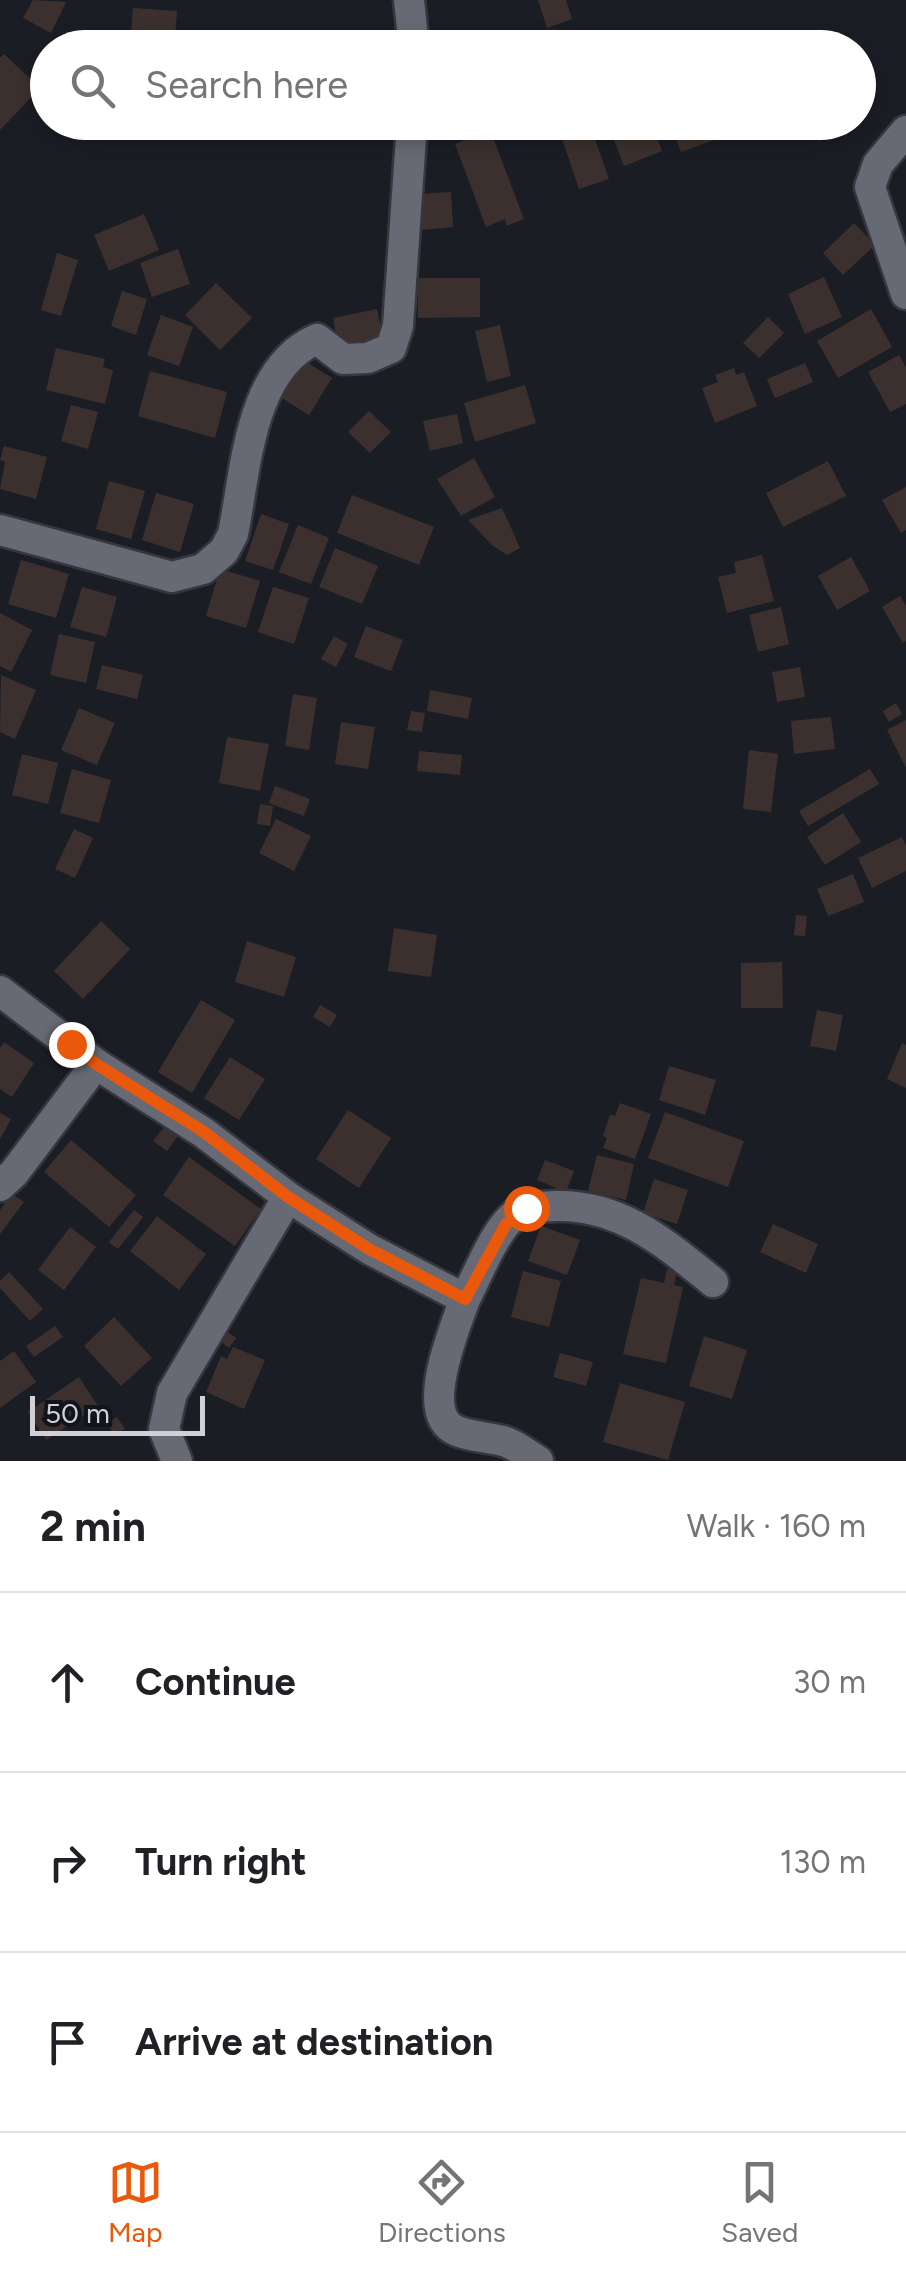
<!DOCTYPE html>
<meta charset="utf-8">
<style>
:root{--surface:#fff;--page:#f2f2f2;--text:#202124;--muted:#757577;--line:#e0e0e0;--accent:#ea580c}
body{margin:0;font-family:Figtree,sans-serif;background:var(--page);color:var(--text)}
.scale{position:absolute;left:30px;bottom:25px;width:175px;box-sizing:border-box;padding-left:10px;border:5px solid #d0d1d7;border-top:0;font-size:28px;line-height:35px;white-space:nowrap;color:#d0d1d7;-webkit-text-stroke:8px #12141c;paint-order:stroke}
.stop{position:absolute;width:30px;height:30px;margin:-22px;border:8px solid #ea580c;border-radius:50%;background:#fff}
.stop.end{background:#ea580c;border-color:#fff;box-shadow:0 2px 10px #0008}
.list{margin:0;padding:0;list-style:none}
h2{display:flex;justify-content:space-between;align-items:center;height:130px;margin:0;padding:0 40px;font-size:42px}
h2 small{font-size:32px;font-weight:400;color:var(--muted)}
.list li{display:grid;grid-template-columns:65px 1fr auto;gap:30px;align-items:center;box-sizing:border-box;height:180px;padding:0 40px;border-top:2px solid var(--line)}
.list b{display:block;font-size:38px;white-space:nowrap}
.list em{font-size:32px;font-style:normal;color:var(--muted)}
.icon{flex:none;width:55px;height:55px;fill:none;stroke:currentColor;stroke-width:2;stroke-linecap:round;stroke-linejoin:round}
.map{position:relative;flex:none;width:906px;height:1461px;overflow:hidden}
.search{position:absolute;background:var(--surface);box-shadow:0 5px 15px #0003;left:30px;right:30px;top:30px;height:110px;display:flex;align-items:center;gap:25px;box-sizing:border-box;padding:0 35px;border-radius:55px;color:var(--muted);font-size:38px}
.sheet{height:670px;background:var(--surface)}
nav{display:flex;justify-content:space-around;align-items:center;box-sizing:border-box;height:140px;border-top:2px solid var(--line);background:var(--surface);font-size:28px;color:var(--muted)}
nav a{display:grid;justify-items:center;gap:5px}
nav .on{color:var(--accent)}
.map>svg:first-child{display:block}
.building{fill:#3b302e}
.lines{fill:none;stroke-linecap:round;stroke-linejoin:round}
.minor-casing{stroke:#36373e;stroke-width:35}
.minor{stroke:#676974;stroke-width:30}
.route{stroke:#ea580c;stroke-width:12}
</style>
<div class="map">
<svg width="906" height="1461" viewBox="0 0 906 1461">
<rect width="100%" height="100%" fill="#1b1d25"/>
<g class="building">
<path d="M33,0l33,2 -15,31 -28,-15z"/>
<path d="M538,0h28l6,19 -25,9z"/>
<path d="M133,8l44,3 -3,37h-44z"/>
<path d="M4,54l36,34 -40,42v-72z"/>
<path d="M562,122h27l20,57 -30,10 -22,-65z"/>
<path d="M620,122h31l11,29 -38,15 -15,-39z"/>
<path d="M670,122h41l6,17 -36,13z"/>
<path d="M490,130l34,89 -17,7 -2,-7 -19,8 -31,-83z"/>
<path d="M451,192l2,35 -31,3 -3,-36z"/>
<path d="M144,214l15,36 -50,21 -15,-36z"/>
<path d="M854,223l21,22 -32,30 -20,-22z"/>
<path d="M178,249l12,35 -38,13 -12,-34z"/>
<path d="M57,253l21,7 -17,56 -20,-6z"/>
<path d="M824,277l18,40 -37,17 -17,-40z"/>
<path d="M418,278h62v39l-62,1z"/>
<path d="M216,283l36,35 -32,32 -35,-35z"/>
<path d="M122,291l25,8 -11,36 -25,-9z"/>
<path d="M377,309l7,35 -45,8 -6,-34z"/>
<path d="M871,309l21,38 -54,31 -21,-37z"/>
<path d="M161,315l32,12 -14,39 -32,-11z"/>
<path d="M768,317l16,16 -25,25 -16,-15z"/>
<path d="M500,325l11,51 -24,6 -12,-51z"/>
<path d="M56,348l49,11 -2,8 10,3 -8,34 -59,-14z"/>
<path d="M899,355l7,12v37l-16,8 -22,-40z"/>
<path d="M303,360l29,18 -23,37 -29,-18z"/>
<path d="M805,363l8,19 -38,16 -8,-19z"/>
<path d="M734,368l2,7 8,-3 13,34 -42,17 -13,-35 16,-6 -3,-7z"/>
<path d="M150,371l77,21 -12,46 -77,-22z"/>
<path d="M525,385l11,38 -61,19 -11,-39z"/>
<path d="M71,405l27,7 -10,37 -27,-8z"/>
<path d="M369,411l22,21 -21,21 -22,-21z"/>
<path d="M457,414l6,29 -33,8 -7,-30z"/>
<path d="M4,446l43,11 -11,42 -36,-10 5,-27 -5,-2z"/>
<path d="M474,458l21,39 -34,19 -24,-37z"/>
<path d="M828,461l18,35 -63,31 -17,-34z"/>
<path d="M109,481l36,10 -14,48 -35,-10z"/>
<path d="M906,487v43l-5,3 -19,-33z"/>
<path d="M156,493l38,11 -14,48 -38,-12z"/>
<path d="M352,495l82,32 -15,38 -82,-32z"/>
<path d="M502,508l18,40 -13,7 -15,-10 -24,-25z"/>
<path d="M261,514l28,10 -16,46 -28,-9z"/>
<path d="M298,525l31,13 -18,46 -32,-12z"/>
<path d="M335,548l43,18 -16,38 -43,-17z"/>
<path d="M762,555l12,46 -47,12 -9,-36 18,-4 -2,-11z"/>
<path d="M851,557l19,34 -33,19 -19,-34z"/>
<path d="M21,560l48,14 -13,44 -48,-14z"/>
<path d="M220,569l40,12 -14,47 -40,-12z"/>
<path d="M82,587l35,10 -11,40 -36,-10z"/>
<path d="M273,587l36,11 -15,46 -36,-12z"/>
<path d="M900,596l6,10v35l-3,2 -21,-36z"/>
<path d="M781,607l8,37 -31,8 -9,-37z"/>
<path d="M0,613l32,17 -21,42 -11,-6z"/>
<path d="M366,626l37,14 -12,31 -37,-14z"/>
<path d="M59,634l36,8 -9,41 -36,-8z"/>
<path d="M334,636l14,8 -12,23 -15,-8z"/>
<path d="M102,665l41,10 -6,24 -41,-10z"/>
<path d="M800,667l5,30 -28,5 -5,-30z"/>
<path d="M1,675l35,15 -21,49 -15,-7z"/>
<path d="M430,690l42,8 -4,21 -41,-8z"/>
<path d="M293,694l24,4 -8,52 -24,-4z"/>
<path d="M896,703l6,11 -13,8 -6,-11z"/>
<path d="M79,708l36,15 -18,42 -36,-15z"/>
<path d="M411,711l14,2 -3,19 -15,-2z"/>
<path d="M831,717l4,32 -41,5 -3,-33z"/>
<path d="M906,720v48l-19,-38z"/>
<path d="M341,722l34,5 -7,42 -33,-5z"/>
<path d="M227,737l42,7 -9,47 -41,-8z"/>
<path d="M749,750l29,4 -7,58 -28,-3z"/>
<path d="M419,751l43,4 -2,20 -43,-4z"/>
<path d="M22,754l36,9 -10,41 -36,-9z"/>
<path d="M72,769l39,11 -12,43 -39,-10z"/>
<path d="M870,769l9,15 -71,42 -9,-15z"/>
<path d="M275,786l35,13 -6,17 -35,-13z"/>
<path d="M260,804l13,2 -3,20 -13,-2z"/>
<path d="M843,813l18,29 -36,23 -18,-28z"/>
<path d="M276,819l35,17 -17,35 -35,-18z"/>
<path d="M74,829l19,9 -18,40 -20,-9z"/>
<path d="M902,837l4,9v25l-34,17 -14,-30z"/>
<path d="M853,874l11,28 -36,14 -11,-27z"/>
<path d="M796,915l11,1 -2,20 -11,-1z"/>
<path d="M101,921l29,28 -47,50 -29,-28z"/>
<path d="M394,928l43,7 -6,42 -43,-6z"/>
<path d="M247,941l49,16 -12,40 -49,-15z"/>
<path d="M782,962l1,46h-42v-45z"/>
<path d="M201,1000l34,20 -43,73 -34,-21z"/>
<path d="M320,1005l17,10 -7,12 -17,-10z"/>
<path d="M817,1010l26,5 -7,36 -26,-5z"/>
<path d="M4,1042l30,21 -22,34 -12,-8v-41z"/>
<path d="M902,1043l4,2v43l-19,-9z"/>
<path d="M230,1057l35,22 -26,41 -35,-22z"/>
<path d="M669,1066l47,14 -11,35 -46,-15z"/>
<path d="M620,1103l31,11 -16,45 -32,-11 4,-10 -4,-2 7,-21 5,1z"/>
<path d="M348,1110l43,28 -32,50 -43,-29z"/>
<path d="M665,1112l79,29 -16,46 -80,-29z"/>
<path d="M0,1113l11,6 -11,20z"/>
<path d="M167,1123l13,10 -13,18 -14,-10z"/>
<path d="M71,1140l65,55 -27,32 -65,-55z"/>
<path d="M597,1155l37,9 -8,36 -38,-9z"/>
<path d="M189,1157l72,52 -26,37 -72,-51z"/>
<path d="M545,1160l29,11 -8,21 -29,-12z"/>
<path d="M654,1179l34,11 -11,34 -34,-11z"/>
<path d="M12,1194l12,8 -24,32v-24z"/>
<path d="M134,1210l9,7 -25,32 -9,-7z"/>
<path d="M157,1216l49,38 -27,36 -49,-39z"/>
<path d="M773,1224l45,20 -12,29 -46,-21z"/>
<path d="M541,1226l39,14 -13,35 -39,-14z"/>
<path d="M70,1227l26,20 -32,43 -26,-20z"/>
<path d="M667,1269l10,2 -3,14 9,2 -17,76 -43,-9 18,-76 23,5z"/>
<path d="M523,1271l38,10 -12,46 -38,-10z"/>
<path d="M9,1272l34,37 -13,12 -30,-33v-7z"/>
<path d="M114,1317l38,41 -31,28 -37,-40z"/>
<path d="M55,1326l8,11 -29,20 -8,-11z"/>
<path d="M222,1328l14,10 -7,10 -14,-11z"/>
<path d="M704,1336l43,14 -15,49 -43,-13z"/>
<path d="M233,1347l32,13 -21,49 -38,-17 15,-36 6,3z"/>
<path d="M14,1351l22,31 -36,26v-47z"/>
<path d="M560,1353l33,9 -7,24 -33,-9z"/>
<path d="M79,1377l19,29 -52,34 -18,-28z"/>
<path d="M620,1383l65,19 -17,58 -65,-18z"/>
<path d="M117,1417l8,12 -11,6 -7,-12z"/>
</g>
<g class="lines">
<g class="minor-casing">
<g id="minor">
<path d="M409,0l5,48"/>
<path d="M906,131l-28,33 -8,23 36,107"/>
<path d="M0,530l172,47 31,-8 21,-18 9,-17c13,-63 16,-166 84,-195l26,20 25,-1 23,-10 7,-22 14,-204"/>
<path d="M0,991l96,73 108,69 84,64 81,52 96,50c13,-24 30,-71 52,-86 11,-8 25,-6 38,-7 65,-2 110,37 158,76"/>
<path d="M0,1186l14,-13 82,-109"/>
<path d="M465,1299c-10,29 -48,116 -8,132 15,6 31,6 46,10 13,4 24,13 35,20"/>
<path d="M177,1461l-13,-32 8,-36 116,-196"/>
</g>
</g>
<use href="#minor" class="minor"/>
</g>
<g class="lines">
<path class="route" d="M71,1044l25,20 108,68 84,65 81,52 96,50 41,-75 20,-16"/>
</g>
</svg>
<div class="scale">50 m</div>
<div class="stop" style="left:526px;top:1208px"></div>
<div class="stop end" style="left:71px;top:1044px"></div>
<div class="search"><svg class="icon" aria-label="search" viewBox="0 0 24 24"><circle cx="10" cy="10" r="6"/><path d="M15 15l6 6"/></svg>Search here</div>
</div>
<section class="sheet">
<h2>2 min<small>Walk · 160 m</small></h2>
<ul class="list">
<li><svg class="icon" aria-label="ahead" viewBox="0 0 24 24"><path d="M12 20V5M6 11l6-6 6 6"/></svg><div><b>Continue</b></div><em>30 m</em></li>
<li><svg class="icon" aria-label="right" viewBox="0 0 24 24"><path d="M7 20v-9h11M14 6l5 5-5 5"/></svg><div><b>Turn right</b></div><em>130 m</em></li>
<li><svg class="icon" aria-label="arrive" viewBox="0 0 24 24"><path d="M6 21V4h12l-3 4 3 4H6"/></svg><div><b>Arrive at destination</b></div></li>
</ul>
</section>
<nav>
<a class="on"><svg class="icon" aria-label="map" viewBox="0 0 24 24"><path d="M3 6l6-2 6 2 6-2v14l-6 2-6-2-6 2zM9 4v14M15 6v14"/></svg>Map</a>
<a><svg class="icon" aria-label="directions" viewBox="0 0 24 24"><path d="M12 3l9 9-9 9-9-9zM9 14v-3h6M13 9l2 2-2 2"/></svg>Directions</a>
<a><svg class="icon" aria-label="saved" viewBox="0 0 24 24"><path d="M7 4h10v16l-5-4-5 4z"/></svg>Saved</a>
</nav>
